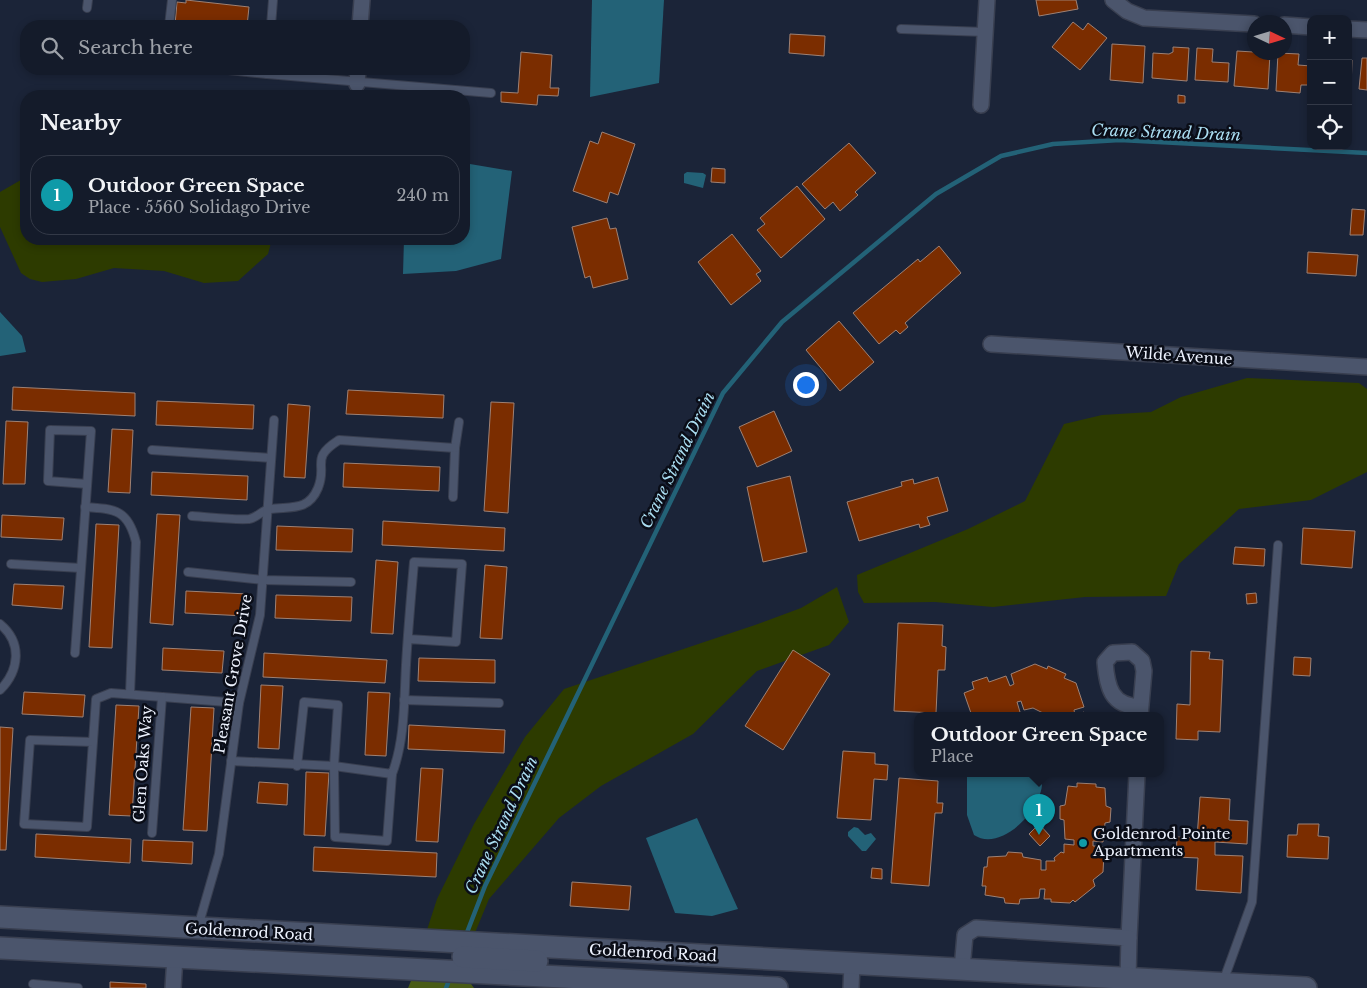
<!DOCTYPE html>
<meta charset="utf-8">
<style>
:root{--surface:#141b2a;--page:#1d2432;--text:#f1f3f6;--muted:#9da1a8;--line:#333947;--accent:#ea580c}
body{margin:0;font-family:"Libre Baskerville",serif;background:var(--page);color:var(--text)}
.controls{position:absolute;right:15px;top:15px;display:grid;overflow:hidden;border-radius:10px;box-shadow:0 2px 8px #0003}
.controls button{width:45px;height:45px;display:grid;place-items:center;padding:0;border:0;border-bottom:1px solid var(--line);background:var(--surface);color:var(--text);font:25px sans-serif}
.compass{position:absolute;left:1247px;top:15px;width:45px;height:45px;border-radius:50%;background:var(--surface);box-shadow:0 2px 8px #0003;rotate:94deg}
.you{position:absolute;left:805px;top:384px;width:18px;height:18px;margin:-12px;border:4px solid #fff;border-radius:50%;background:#1a73e8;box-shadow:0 0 0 8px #1a73e833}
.badge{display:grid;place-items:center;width:32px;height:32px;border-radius:50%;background:var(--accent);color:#fff;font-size:16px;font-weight:700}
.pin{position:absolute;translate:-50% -41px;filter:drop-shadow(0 1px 2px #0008)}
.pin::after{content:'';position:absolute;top:26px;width:18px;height:15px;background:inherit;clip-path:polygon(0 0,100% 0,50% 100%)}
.popup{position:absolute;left:914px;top:712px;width:250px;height:65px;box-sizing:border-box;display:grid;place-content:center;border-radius:10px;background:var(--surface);filter:drop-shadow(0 1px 4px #0005);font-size:16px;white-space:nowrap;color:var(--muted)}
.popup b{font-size:19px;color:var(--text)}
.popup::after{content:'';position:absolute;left:50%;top:100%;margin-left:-10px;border:10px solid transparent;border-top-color:var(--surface)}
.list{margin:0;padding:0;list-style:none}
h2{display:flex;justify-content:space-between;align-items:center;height:65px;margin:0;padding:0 20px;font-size:21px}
h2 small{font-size:16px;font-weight:400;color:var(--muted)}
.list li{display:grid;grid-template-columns:32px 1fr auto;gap:15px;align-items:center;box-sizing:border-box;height:80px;margin:0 10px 10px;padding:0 10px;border:1px solid var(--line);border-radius:20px}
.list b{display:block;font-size:19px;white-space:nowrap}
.list p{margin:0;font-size:16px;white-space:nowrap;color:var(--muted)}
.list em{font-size:16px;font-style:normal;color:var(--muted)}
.icon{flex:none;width:28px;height:28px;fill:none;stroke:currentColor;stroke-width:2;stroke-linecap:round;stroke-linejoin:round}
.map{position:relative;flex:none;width:1367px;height:988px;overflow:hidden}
.search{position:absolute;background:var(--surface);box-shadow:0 2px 8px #0003;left:20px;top:20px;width:450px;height:55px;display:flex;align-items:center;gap:12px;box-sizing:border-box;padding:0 18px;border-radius:20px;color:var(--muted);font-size:19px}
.panel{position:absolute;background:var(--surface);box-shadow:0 2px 8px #0003;left:20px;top:90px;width:450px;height:155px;border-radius:20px}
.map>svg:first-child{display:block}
.green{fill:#2d3b00}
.forest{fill:#495b16}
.water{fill:#236277}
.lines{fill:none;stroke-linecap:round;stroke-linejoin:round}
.stream{stroke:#236277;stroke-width:4.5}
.building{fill:#7b2d00;stroke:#9e8174}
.service-casing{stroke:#393f50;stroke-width:10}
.minor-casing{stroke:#393f50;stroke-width:18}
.secondary-casing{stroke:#393f50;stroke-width:24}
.service{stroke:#4b556c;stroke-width:8}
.minor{stroke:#4b556c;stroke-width:15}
.secondary{stroke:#4b556c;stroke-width:21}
.culture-dot{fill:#0f9aa8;stroke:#0a0d17;stroke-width:2}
.labels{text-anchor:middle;stroke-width:5;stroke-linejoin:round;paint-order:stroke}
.street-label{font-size:15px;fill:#edf2fe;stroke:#0a0d17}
.poi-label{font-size:15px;fill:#edf2fe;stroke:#0a0d17;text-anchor:start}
.water-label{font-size:16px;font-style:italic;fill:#abdef2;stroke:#0a0d17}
</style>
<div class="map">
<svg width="1367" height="988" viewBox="0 0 1367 988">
<rect width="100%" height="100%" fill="#1b2438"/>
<g class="green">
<path d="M26,177v62h246l-4,15 -30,27 -34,2 -40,-12 -50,-3 -38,11 -34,3 -12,-3 -9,-6 -21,-46v-35z"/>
<path d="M1247,378l112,5 8,6v83l-56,28 -72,9 -60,55 -13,32 -81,1 -92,10 -58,-5 -71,1 -6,-11 -1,-17 111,-46 57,-28 39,-77 38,-9 49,-3 30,-15z"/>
<path d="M837,587l12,35 -20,23 -72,26 -64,63 -92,52 -42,32 -70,81 -17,41 -46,-7 11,-34 37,-75 51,-87 39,-48 191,-64 46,-17z"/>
</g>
<path class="forest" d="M419,962l41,7 14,19h-66z"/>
<g class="water">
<path d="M592,0h72l-5,83 -69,14z"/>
<path d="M464,163l48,8 -11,88 -45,12 -53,3 1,-35h60z"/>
<path d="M687,172l16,1 3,2 -3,13 -19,-5v-9z"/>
<path d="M0,312l22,24 4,16 -26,4z"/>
<path d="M967,774h70l5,7c2,27 -41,72 -68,54l-7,-20z"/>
<path d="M697,818l41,91 -26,7 -37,-3 -29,-75z"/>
<path d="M854,827l4,1 7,7 6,-2 5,6 -10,12h-4l-14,-15v-4z"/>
</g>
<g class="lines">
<g class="stream">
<path d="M466,935l19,-49 238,-493 59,-71 154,-128 65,-38 52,-12 67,-4 247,13"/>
<path d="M446,988l4,-10"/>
</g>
</g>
<g class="building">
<path d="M186,0l63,7 -2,19 -72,-1 2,-23 9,1z"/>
<path d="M1036,0h40l2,9 -39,7z"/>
<path d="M1073,22l10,8 5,-7 19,15 -27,32 -28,-23z"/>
<path d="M790,34l35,2 -1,20 -35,-3z"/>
<path d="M1112,44l33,2 -2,37 -33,-3z"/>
<path d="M1173,47l16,1 -2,33 -35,-3 1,-25 16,1 4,-2z"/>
<path d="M1197,48l16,1 -1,13 17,1 -1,19 -33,-2z"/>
<path d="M1237,51l33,2 -2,36 -34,-3z"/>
<path d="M521,52l31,3 -2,33h9l-1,8 -20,-1 -1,10 -36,-3v-10l17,1z"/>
<path d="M1278,53l21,1 -1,11 13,1 -1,19h-9l-1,8 -24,-2z"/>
<path d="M1362,58h5v32l-8,-1z"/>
<path d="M1348,59l4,1 -1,29h-3z"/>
<path d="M1178,95l7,1v7h-7z"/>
<path d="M602,132l33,12 -17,51 -8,-3 -3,11 -34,-12 17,-50 8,3z"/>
<path d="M849,143l27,30 -21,19 3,3 -18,16 -7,-9 -8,7 -23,-25z"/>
<path d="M712,168l13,1v14l-14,-1z"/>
<path d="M797,186l28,33 -44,39 -24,-28 8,-6 -5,-6z"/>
<path d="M1352,209l13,1 -2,25h-13z"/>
<path d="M607,218l3,11 6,-1 12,51 -35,9 -3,-12 -5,2 -13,-51z"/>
<path d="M732,234l29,37 -5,3 5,7 -30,24 -33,-43z"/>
<path d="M939,246l22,27 -56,50 3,4 -8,7 -4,-4 -17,14 -26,-31 65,-54 2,3z"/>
<path d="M1308,252l50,3 -2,21 -49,-3z"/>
<path d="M839,321l35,41 -34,29 -34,-41z"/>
<path d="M13,387l122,6v23l-123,-6z"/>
<path d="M348,390l96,5 -1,23 -97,-4z"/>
<path d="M157,401l97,4 -1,24 -97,-4z"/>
<path d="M491,402l23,1 -6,110 -24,-2z"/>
<path d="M288,404l22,2 -5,72 -21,-1z"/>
<path d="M774,411l18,40 -35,16 -18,-40z"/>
<path d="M6,421l22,1 -3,62h-22z"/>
<path d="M112,429l21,1 -3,63 -22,-1z"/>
<path d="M344,463l96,4 -1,24 -96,-4z"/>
<path d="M152,472l96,4 -1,24 -96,-5z"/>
<path d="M790,476l17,76 -44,10 -16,-75z"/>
<path d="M938,477l10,34 -21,6 3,8 -10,3 -1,-4 -60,17 -12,-39 55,-16 -1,-4 12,-3 1,5z"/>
<path d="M157,514l23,1 -7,110 -23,-2z"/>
<path d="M2,515l62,3 -2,22 -61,-3z"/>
<path d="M383,521l122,7 -1,23 -122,-6z"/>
<path d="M96,524l23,1 -7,123 -23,-1z"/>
<path d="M277,526l76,3 -1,23 -76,-2z"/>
<path d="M1303,528l52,3 -3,37 -51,-4z"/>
<path d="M1235,547l30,2 -1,17 -31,-2z"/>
<path d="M376,560l22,2 -5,72 -22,-1z"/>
<path d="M485,565l22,2 -5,72 -22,-1z"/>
<path d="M14,584l50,2 -2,23 -50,-4z"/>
<path d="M186,591l62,3 -2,22 -61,-3z"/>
<path d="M1256,593l1,10 -10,1 -1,-10z"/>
<path d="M276,595l76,2 -1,24 -76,-3z"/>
<path d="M898,623l45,2 -1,21 4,1 -1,23h-7l-2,43 -42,-2z"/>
<path d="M163,648l61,3 -2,22 -60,-3z"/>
<path d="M793,650l37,24 -47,76 -38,-24z"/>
<path d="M1191,651l19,1 -1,7 14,1 -3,72 -22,-1v9l-22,-1 1,-35 13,1z"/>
<path d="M264,653l123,7 -2,23 -122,-6z"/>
<path d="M1294,657l17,1 -1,18 -17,-1z"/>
<path d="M419,658l76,2v23l-77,-2z"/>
<path d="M1035,664l12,5 1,-3 18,8 -2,4 12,5 8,24 -10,3 1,5 9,-3 2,4h-41l-2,-3 -10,-5 -9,2 -3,-9 -4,1 3,10 -11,4h-37l-8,-23 10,-4 -2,-7 15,-5 2,5 17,-6 4,10 4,-2 -3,-10z"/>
<path d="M261,685l22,1 -4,63 -21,-1z"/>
<path d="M24,692l61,3 -2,22 -61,-3z"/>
<path d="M368,692l22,1 -4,63 -21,-1z"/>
<path d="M116,705l23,1 -7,110 -23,-1z"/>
<path d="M191,707l23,1 -7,123 -24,-1z"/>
<path d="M409,725l96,5 -1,23 -96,-4z"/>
<path d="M0,727l13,1 -7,122h-6z"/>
<path d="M843,751l32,2v11l13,1 -1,15 -13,-1 -3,41 -34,-2z"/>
<path d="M421,768l22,1 -5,73 -22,-1z"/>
<path d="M306,772l23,1 -4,63 -21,-1z"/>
<path d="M899,778l39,3 -1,22h6l-1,10h-7l-6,73 -38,-3z"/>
<path d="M259,782l29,2 -1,21 -30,-2z"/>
<path d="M1077,783l19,1v3l9,1 1,18 5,2 -1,14 -5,1 -2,19 -10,-1v5h9v8h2l-1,18 -10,8 2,6 -20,16 -2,-2 -3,3 -19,-1v-3h-7l1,-10h-5l-1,9 -19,1 -1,5 -14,-1 -1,-5 -19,-3 1,-9h-4l2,-19h3l1,-10 18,-1 2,-4 14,1 1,4 18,3v10h5v-9h9l-1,-3 7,-6 3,1v-9l10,1v-5l-9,-1 -1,-19 -4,-1v-13l5,-1 3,-19 9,1z"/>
<path d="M1200,797l30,2 -1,21 19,1 -1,23 -32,-2v13l28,1 -2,37 -45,-3 2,-32 -22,-1 1,-20 20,1z"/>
<path d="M1039,824l11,12 -10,10 -11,-12z"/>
<path d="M1298,824h21l-1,12 11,1 -1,22 -41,-2 1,-22h9z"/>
<path d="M36,834l95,5 -1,24 -95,-6z"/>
<path d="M143,840l50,2 -1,22 -50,-3z"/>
<path d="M314,847l123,6 -1,24 -123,-6z"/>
<path d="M872,868l10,1v10l-11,-1z"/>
<path d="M572,882l59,4 -2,24 -59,-4z"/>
<path d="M110,982l36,2v4h-36z"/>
</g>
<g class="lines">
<g class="service-casing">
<g id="service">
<path d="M87,8l1,-8"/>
<path d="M169,26l3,-26"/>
<path d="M271,26l2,-26"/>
<path d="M901,29l84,3"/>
<path d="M219,69l48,5"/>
<path d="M268,69l-1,5 224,19"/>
<path d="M152,450l119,8"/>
<path d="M453,497l2,-49 4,-26"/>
<path d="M85,507c31,2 43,3 51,35l-6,152"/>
<path d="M192,516c18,1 39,4 57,3 8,-1 13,-9 21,-10 20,-3 38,3 48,-21 10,-24 -9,-29 21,-48l116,8"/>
<path d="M11,564l70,4"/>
<path d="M188,572l75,8 88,2"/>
<path d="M0,624c23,19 19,47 0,66"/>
<path d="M75,653l16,-222 -41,-1 -2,51 39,3"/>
<path d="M404,700l95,3"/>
<path d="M93,742l-63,-2 -6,84 63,3 9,-128 15,-6 128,10"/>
<path d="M231,761l103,5 58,8c13,-34 12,-73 14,-109 2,-35 5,-69 8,-103l48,2 -6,78 -48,-3"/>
<path d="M297,766l7,-64 34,3 -4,61 1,71 52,4 5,-67"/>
<path d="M152,833l10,-136"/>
<path d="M198,927l21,-73 20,-151 21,-88 14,-195"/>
<path d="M1223,982l29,-80 26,-357"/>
<path d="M33,984l45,4"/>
</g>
</g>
<g class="minor-casing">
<g id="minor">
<path d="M1113,0l14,11 17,7 110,6"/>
<path d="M1284,25l27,2"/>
<path d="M360,26l2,-26"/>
<path d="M1348,29l19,1"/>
<path d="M357,84l1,-15"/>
<path d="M981,105l6,-105"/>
<path d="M991,344l376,23"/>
<path d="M1140,716l4,-45 -2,-10 -10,-9 -19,1 -8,9c2,25 6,44 35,45"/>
<path d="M1129,938l8,-164"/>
<path d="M962,969l3,-34 11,-7 153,10 -1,40"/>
<path d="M173,988l2,-31"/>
<path d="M851,988l1,-24"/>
</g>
</g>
<g class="secondary-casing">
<g id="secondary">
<path d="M0,917l1306,71"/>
<path d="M0,948l777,40"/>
<path d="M463,957l74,4"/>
</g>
</g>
<use href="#service" class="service"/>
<use href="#minor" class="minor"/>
<use href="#secondary" class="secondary"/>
</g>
<circle class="culture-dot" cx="1083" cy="843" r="5"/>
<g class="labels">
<g class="street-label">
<text transform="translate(1179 356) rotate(4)" y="5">Wilde Avenue</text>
<text transform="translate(233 674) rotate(-80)" y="5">Pleasant Grove Drive</text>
<text transform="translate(143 764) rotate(-86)" y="5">Glen Oaks Way</text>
<text transform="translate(249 932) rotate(3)" y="5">Goldenrod Road</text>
<text transform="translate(653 953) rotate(3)" y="5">Goldenrod Road</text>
</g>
<g class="poi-label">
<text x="1093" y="839">Goldenrod Pointe<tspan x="1093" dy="17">Apartments</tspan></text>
</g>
<g class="water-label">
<text transform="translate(1166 132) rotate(2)" y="6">Crane Strand Drain</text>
<text transform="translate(677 460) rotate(-64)" y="6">Crane Strand Drain</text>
<text transform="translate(501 825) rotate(-65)" y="6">Crane Strand Drain</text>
</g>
</g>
</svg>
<div class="controls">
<button>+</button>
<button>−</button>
<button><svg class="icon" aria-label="locate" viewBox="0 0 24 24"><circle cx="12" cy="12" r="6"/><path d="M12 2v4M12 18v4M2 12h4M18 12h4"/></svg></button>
</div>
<svg class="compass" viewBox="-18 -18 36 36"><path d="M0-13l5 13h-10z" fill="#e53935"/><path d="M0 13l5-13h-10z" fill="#9da1a8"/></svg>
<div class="you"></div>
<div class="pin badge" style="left:1039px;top:835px;background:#0f9aa8">1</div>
<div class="popup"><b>Outdoor Green Space</b>Place</div>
<div class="search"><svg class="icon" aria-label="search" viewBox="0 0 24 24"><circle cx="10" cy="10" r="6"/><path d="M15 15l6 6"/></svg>Search here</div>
<section class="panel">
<h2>Nearby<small></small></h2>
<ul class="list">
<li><span class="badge" style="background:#0f9aa8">1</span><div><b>Outdoor Green Space</b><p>Place · 5560 Solidago Drive</p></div><em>240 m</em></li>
</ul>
</section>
</div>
